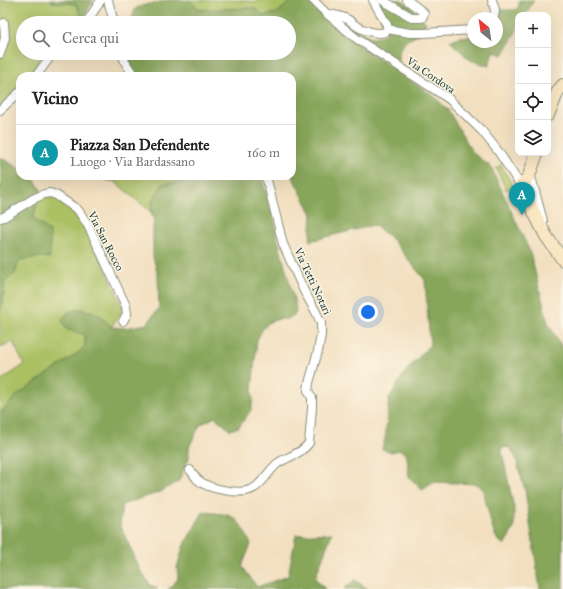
<!DOCTYPE html>
<html lang="it">
<meta charset="utf-8">
<style>
:root{--surface:#fff;--page:#f6f6f6;--text:#222;--muted:#767676;--line:#e0e0e0;--accent:#ea580c}
body{margin:0;font-family:"IM FELL Great Primer",serif;background:var(--page);color:var(--text)}
.controls{position:absolute;right:12px;top:12px;display:grid;overflow:hidden;border-radius:8px;box-shadow:0 4px 16px #0002}
.controls button{width:36px;height:36px;display:grid;place-items:center;padding:0;border:0;border-bottom:1px solid var(--line);background:var(--surface);color:var(--text);font:20px sans-serif}
.compass{position:absolute;left:467px;top:12px;width:36px;height:36px;border-radius:50%;background:var(--surface);box-shadow:0 4px 16px #0002;rotate:330deg}
.you{position:absolute;left:368px;top:312px;width:14px;height:14px;margin:-10px;border:3px solid #fff;border-radius:50%;background:#1a73e8;box-shadow:0 0 0 6px #1a73e833}
.badge{display:grid;place-items:center;width:26px;height:26px;border-radius:50%;background:var(--accent);color:#fff;font-size:13px;font-weight:700}
.pin{position:absolute;translate:-50% -33px;filter:drop-shadow(0 1px 2px #0008)}
.pin::after{content:'';position:absolute;top:21px;width:14px;height:12px;background:inherit;clip-path:polygon(0 0,100% 0,50% 100%)}
.list{margin:0;padding:0;list-style:none}
h2{display:flex;justify-content:space-between;align-items:center;height:52px;margin:0;padding:0 16px;font-size:17px}
h2 small{font-size:13px;font-weight:400;color:var(--muted)}
.list li{display:grid;grid-template-columns:26px 1fr auto;gap:12px;align-items:center;box-sizing:border-box;height:56px;padding:0 16px;border-top:1px solid var(--line)}
.list b{display:block;font-size:15px;white-space:nowrap}
.list p{margin:0;font-size:13px;white-space:nowrap;color:var(--muted)}
.list em{font-size:13px;font-style:normal;color:var(--muted)}
.icon{flex:none;width:22px;height:22px;fill:none;stroke:currentColor;stroke-width:2;stroke-linecap:round;stroke-linejoin:round}
.map{position:relative;flex:none;width:563px;height:589px;overflow:hidden}
.search{position:absolute;background:var(--surface);box-shadow:0 4px 16px #0002;left:16px;top:16px;width:280px;height:44px;display:flex;align-items:center;gap:10px;box-sizing:border-box;padding:0 14px;border-radius:22px;color:var(--muted);font-size:15px}
.panel{position:absolute;background:var(--surface);box-shadow:0 4px 16px #0002;left:16px;top:72px;width:280px;height:108px;border-radius:12px}
.map>svg:first-child{display:block}
.green{fill:#aac064;stroke:#647e4c}
.forest{fill:#87a65a;stroke:#537247}
.lines{fill:none;stroke-linecap:round;stroke-linejoin:round}
.street-casing{stroke:#888e7a;stroke-width:10}
.secondary-casing{stroke:#888e7a;stroke-width:14}
.street{stroke:#fff;stroke-width:8}
.secondary{stroke:#f9e7c3;stroke-width:12}
.labels{text-anchor:middle;stroke-width:3;stroke-linejoin:round;paint-order:stroke}
.street-label{font-size:11px;fill:#1f3d34;stroke:#fcf5e5}
</style>
<div class="map">
<svg width="563" height="589" viewBox="0 0 563 589">
<rect width="100%" height="100%" fill="#fcf5e5"/>
<filter id="ink" filterUnits="userSpaceOnUse"><feTurbulence type="fractalNoise" baseFrequency=".025" numOctaves="2"/><feDisplacementMap in="SourceGraphic" scale="8" xChannelSelector="R" yChannelSelector="G"/><feConvolveMatrix kernelMatrix="1 2 1 2 8 2 1 2 1" color-interpolation-filters="sRGB"/></filter>
<filter id="wash" filterUnits="userSpaceOnUse"><feTurbulence type="fractalNoise" baseFrequency=".012" numOctaves="4" result="noise"/><feDisplacementMap in="SourceGraphic" scale="16" xChannelSelector="R" yChannelSelector="G"/><feGaussianBlur stdDeviation="0.9" result="paint"/><feColorMatrix in="noise" values="0 0 0 0 0 0 0 0 0 0 0 0 0 0 0 0 0 1.4 0 .05"/><feComposite in="paint" operator="in"/></filter>
<g filter="url(#wash)">
<rect width="100%" height="100%" fill="#f2dfbf"/>
<g class="green">
<path d="M0,0h51l1,2 24,2 7,16 -3,3h-57v30h22l-9,12 2,6 -5,5h-13v13l-20,19z"/>
<path d="M189,0h54l10,2 6,-2h33l-15,13 -14,3 -8,-8 -55,2z"/>
<path d="M501,165l13,22 -8,3 -10,-22z"/>
<path d="M91,176h103l2,4 -33,4 -11,17 -1,11 -36,-30z"/>
<path d="M50,194l27,17 6,8 40,88 -3,8 -9,12c-12,-13 -15,-15 -32,-18l6,26v11l-7,7 -62,43 -16,18v-33l24,-16 -11,-23 -13,5v-37l3,-8 2,-23 10,-5 4,-14 22,-3 9,-25 -17,-14 6,-21z"/>
</g>
<g class="forest">
<path d="M51,0h42l-10,20 -7,-16 -24,-2z"/>
<path d="M168,0h21l11,10 55,-2 8,8 14,-3 15,-13h14l50,43 79,54 13,13 25,43 18,14 39,85 18,71 15,26v240h-23l-15,-99 -10,-34 -5,-8 -9,-1 13,61v20l-10,17 -7,-6 -4,-9 -10,-39 -7,-7 -41,-2 -13,8 -13,-13 -2,-20 -6,-7 -10,2 -9,-3 3,-10 4,-41 17,-27 24,-26 -5,-65 -35,-43 -16,-12 -64,16 2,-27 -20,-38v-100h-155l-12,-20 10,-3h154v-30h-155l-2,-5 3,-9c10,-6 22,-5 33,-9z"/>
<path d="M375,0h26l9,6 16,16 -4,9 -8,6 -7,3 -8,10v12l-40,-24 -20,-17 4,-1 16,12 15,6 12,-4z"/>
<path d="M519,0h15l-9,15h-7v13l-15,27 -10,-4 -4,15 -19,-6 -20,-19 9,-4 14,-1v6h24v-24l2,-8h16l4,-4z"/>
<path d="M0,157l20,12v7h11l2,1 8,13 -8,28 17,14v26l-9,-1 -22,3 -4,14 -10,6 -2,22 -3,8v-116c2,-12 0,-24 0,-37z"/>
<path d="M217,176l44,1 14,46 1,10 19,70 1,10 -8,6h-9l-10,3 -7,8 -5,10 -5,50 1,10 -2,10 -12,17 -9,3 -15,-13 -15,8 -11,22v11l-11,24 -18,10 -38,13 -2,20 20,45 11,16 7,3h-158v-175l16,-18 62,-43 7,-7v-11l-19,-6 -4,-9 6,-8 11,-3 11,2 10,4 11,12 15,1 21,-4 12,-16 -1,-33 -5,-18v-30l1,-6 -3,-9 1,-11 11,-17 43,-5z"/>
<path d="M203,512c33,3 33,2 48,32l-9,22 15,21 31,-11 8,-41 36,-2 -17,45 10,11h-157l4,-2 6,-9 -1,-10 6,-21z"/>
<path d="M355,580l13,9h-24z"/>
</g>
</g>
<g filter="url(#ink)">
<g class="lines">
<g class="street-casing">
<g id="street">
<path d="M108,0l6,23"/>
<path d="M313,0l14,14 30,25 92,60 33,32 16,20 23,35"/>
<path d="M382,0l31,18h9l2,-4 -1,-2 -16,-12"/>
<path d="M492,0l3,10 -1,8"/>
<path d="M328,14c7,1 13,2 19,5 3,1 5,4 8,6 7,5 22,10 30,7l2,-3v-4l-14,-25"/>
<path d="M86,23l15,-23"/>
<path d="M387,29l23,4h14l49,-3"/>
<path d="M122,53l3,9 9,14"/>
<path d="M0,54l5,-16 -1,-15"/>
<path d="M36,76l17,-23"/>
<path d="M0,110l20,-18"/>
<path d="M530,173l13,48"/>
<path d="M0,218l4,-1 29,-18 11,-5 6,-1 6,2 22,15 10,15 38,81 1,8 -4,7"/>
<path d="M190,470c3,3 5,7 8,10 10,9 44,16 56,8 8,-4 15,-18 24,-25 11,-7 23,-9 31,-20l3,-35v-10l-4,-7 1,-8 9,-32 3,-16v-12l-5,-11 -12,-21 -21,-47 -16,-64 -2,-4"/>
</g>
</g>
<g class="secondary-casing">
<g id="secondary">
<path d="M548,115l10,-24 5,-6"/>
<path d="M537,153l-8,23 -8,10 25,50 17,24"/>
</g>
</g>
<use href="#street" class="street"/>
<use href="#secondary" class="secondary"/>
</g>
</g>
<g class="labels">
<g class="street-label">
<text transform="translate(431 75) rotate(34)" y="4">Via Cordova</text>
<text transform="translate(106 241) rotate(63)" y="4">Via San Rocco</text>
<text transform="translate(313 281) rotate(65)" y="4">Via Tetti Notari</text>
</g>
</g>
</svg>
<div class="controls">
<button>+</button>
<button>−</button>
<button><svg class="icon" aria-label="locate" viewBox="0 0 24 24"><circle cx="12" cy="12" r="6"/><path d="M12 2v4M12 18v4M2 12h4M18 12h4"/></svg></button>
<button><svg class="icon" aria-label="layers" viewBox="0 0 24 24"><path d="M12 4l9 5-9 5-9-5zM3 14l9 5 9-5"/></svg></button>
</div>
<svg class="compass" viewBox="-18 -18 36 36"><path d="M0-13l5 13h-10z" fill="#e53935"/><path d="M0 13l5-13h-10z" fill="#767676"/></svg>
<div class="you"></div>
<div class="pin badge" style="left:522px;top:215px;background:#0f9aa8">A</div>
<div class="search"><svg class="icon" aria-label="search" viewBox="0 0 24 24"><circle cx="10" cy="10" r="6"/><path d="M15 15l6 6"/></svg>Cerca qui</div>
<section class="panel">
<h2>Vicino<small></small></h2>
<ul class="list">
<li><span class="badge" style="background:#0f9aa8">A</span><div><b>Piazza San Defendente</b><p>Luogo · Via Bardassano</p></div><em>160 m</em></li>
</ul>
</section>
</div>
